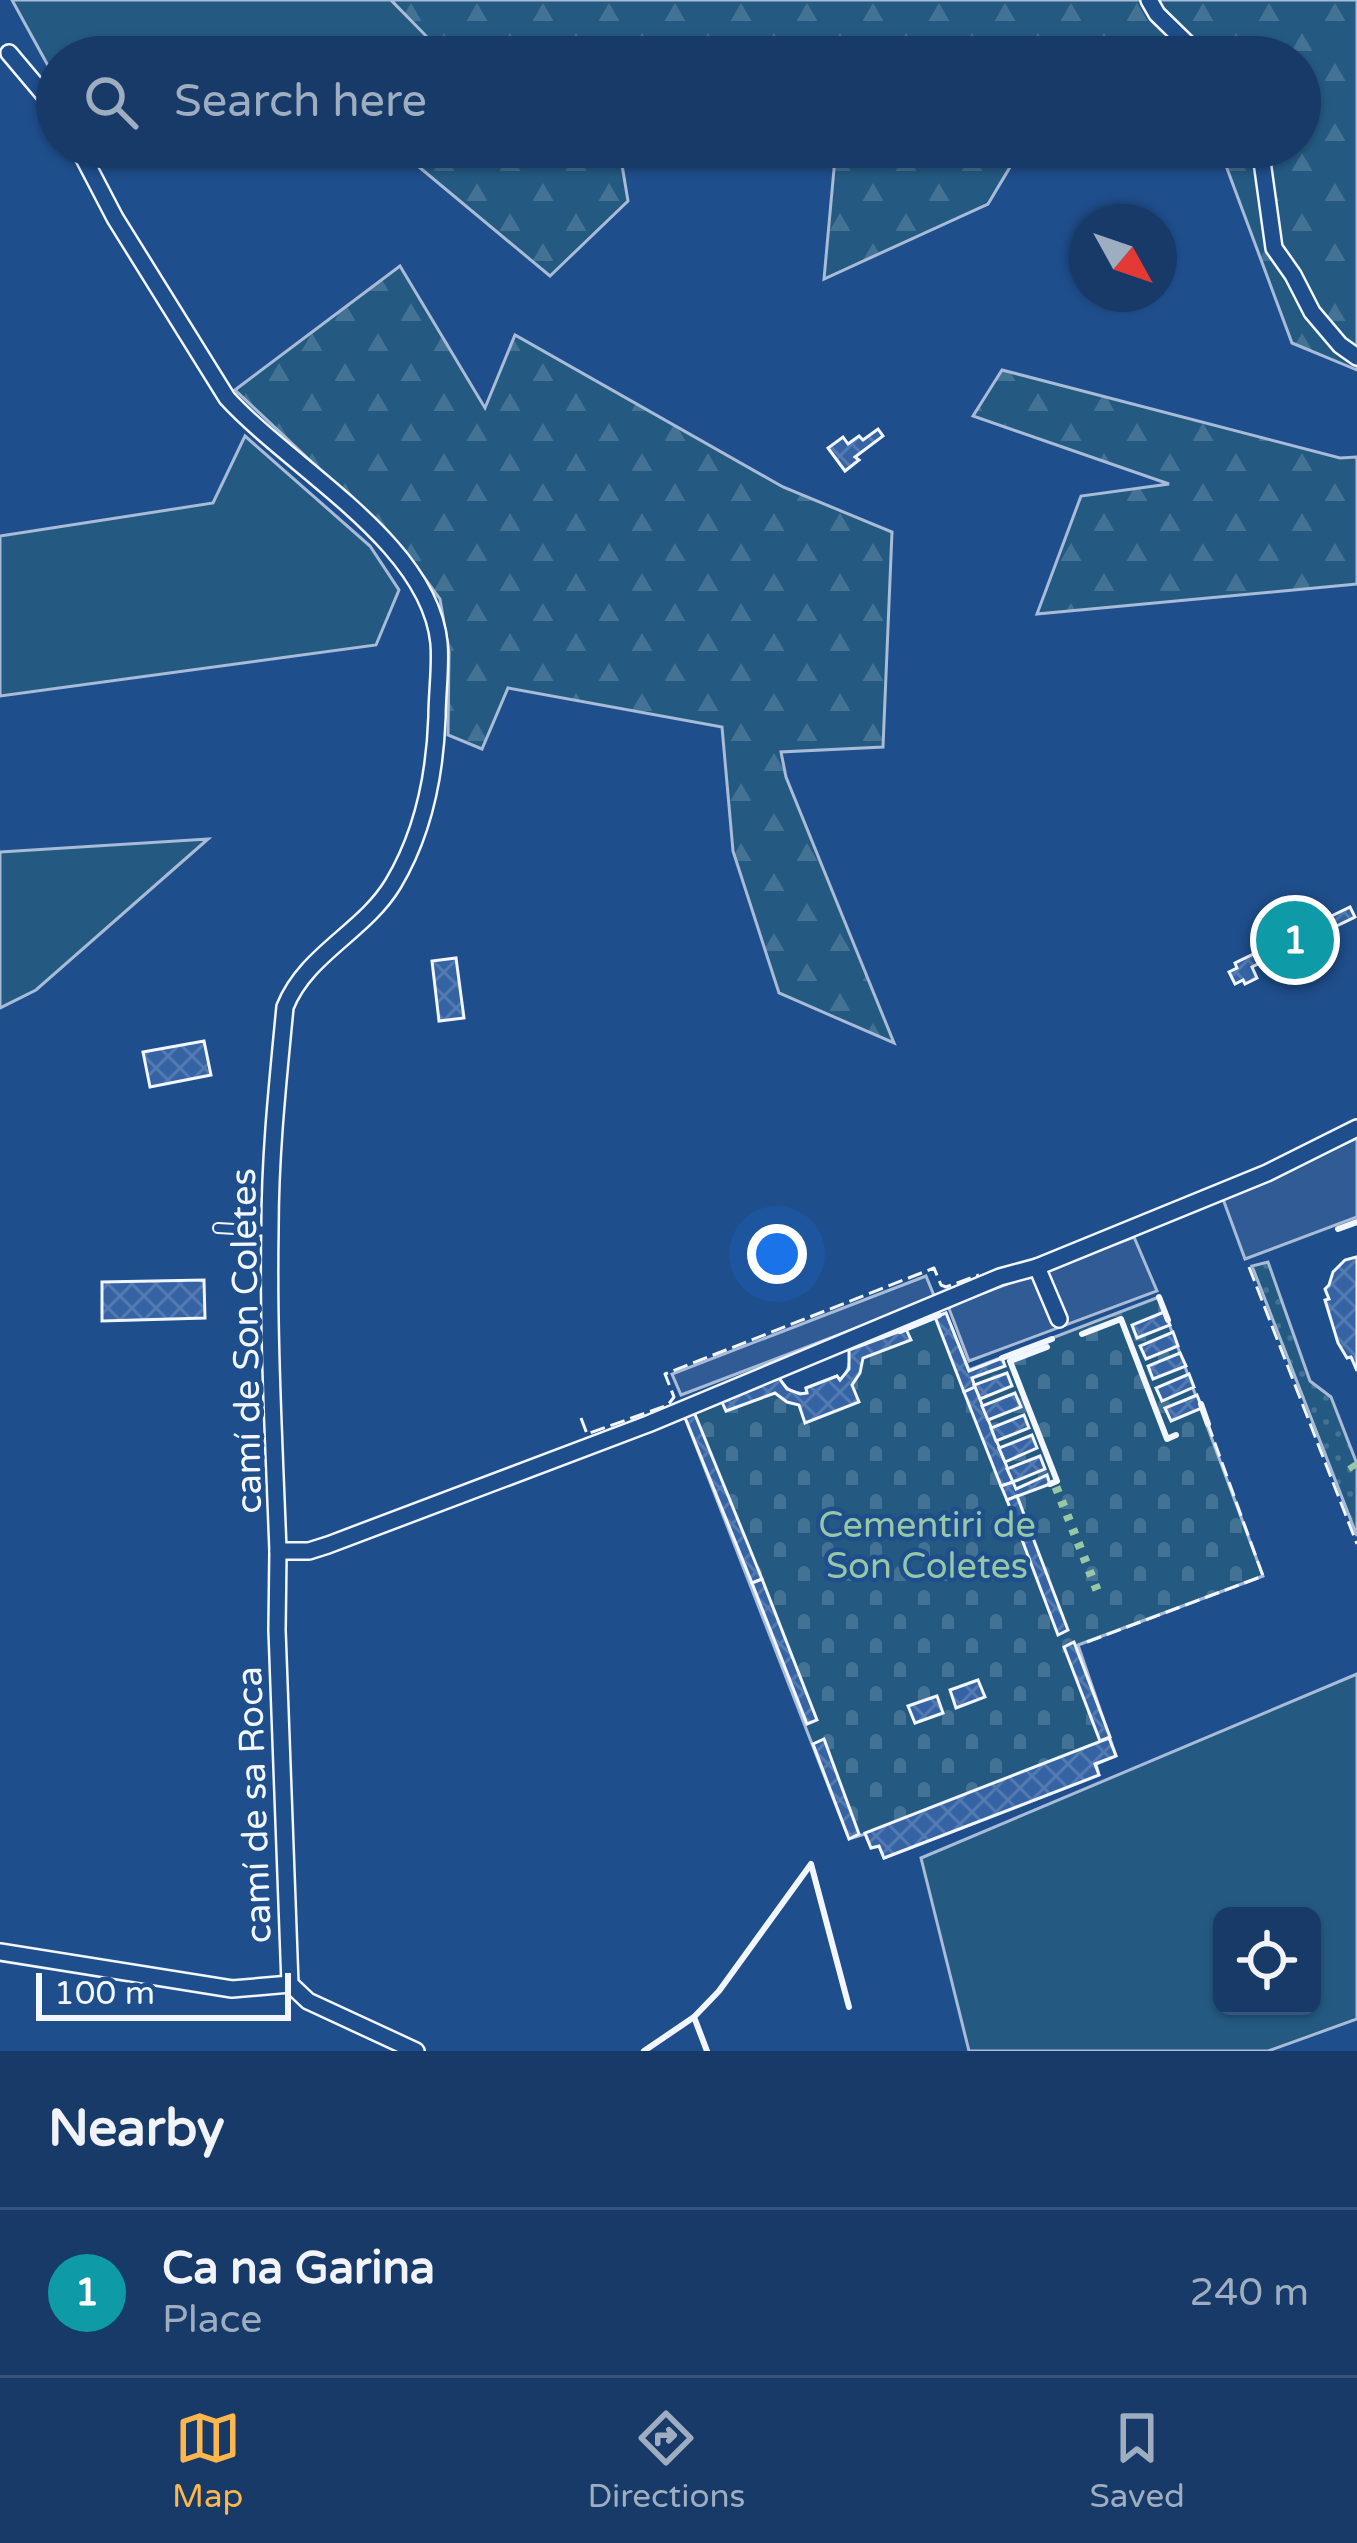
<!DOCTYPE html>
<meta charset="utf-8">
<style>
:root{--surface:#173a69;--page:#20416f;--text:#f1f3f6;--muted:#9eadc0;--line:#36547d;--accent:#ffb74d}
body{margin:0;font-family:"Varela Round",sans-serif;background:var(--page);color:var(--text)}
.controls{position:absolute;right:36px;bottom:36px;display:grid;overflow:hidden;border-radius:18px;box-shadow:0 3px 9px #0004}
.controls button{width:108px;height:108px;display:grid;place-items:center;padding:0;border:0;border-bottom:3px solid var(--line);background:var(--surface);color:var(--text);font:60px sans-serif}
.compass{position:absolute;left:1069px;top:204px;width:108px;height:108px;border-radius:50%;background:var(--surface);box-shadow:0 3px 9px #0004;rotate:130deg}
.scale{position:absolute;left:36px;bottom:30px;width:255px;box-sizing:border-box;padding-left:12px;border:6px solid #f2f6ff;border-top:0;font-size:33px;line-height:42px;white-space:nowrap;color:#f2f6ff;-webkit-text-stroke:9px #1f4e8c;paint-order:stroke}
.you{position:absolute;left:777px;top:1254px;width:42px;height:42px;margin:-30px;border:9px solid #fff;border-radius:50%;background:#1a73e8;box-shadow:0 0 0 18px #1a73e833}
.badge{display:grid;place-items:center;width:78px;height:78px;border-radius:50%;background:var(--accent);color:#fff;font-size:39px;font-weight:700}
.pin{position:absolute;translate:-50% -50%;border:6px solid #fff;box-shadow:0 3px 12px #0006}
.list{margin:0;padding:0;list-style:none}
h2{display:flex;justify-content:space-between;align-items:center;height:156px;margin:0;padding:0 48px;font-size:51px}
h2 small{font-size:39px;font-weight:400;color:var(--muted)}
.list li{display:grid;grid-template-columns:78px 1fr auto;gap:36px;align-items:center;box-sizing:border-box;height:168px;padding:0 48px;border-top:3px solid var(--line)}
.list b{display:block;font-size:45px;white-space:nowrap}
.list p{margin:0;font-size:39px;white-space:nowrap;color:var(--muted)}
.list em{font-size:39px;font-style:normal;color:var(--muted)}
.icon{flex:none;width:66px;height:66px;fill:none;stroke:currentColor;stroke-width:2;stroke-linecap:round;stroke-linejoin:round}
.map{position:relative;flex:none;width:1357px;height:2051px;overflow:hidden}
.search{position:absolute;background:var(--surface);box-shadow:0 3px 9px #0004;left:36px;right:36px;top:36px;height:132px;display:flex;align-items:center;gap:30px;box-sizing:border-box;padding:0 42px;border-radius:66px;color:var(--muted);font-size:45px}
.sheet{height:324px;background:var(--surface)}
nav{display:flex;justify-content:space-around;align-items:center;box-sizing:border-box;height:168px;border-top:3px solid var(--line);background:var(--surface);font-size:33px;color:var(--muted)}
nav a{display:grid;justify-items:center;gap:6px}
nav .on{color:var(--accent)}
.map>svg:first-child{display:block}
.grass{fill:#245a82;stroke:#a8bbd7;stroke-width:3;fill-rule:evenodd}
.forest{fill:url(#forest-firs);stroke:#a8bbd7;stroke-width:3}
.cemetery{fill:url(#cemetery-stones);stroke:#a8bbd7;stroke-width:3}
.garden{fill:url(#garden-dots);stroke:#a8bbd7;stroke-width:3}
.parking{fill:#305b95;stroke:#a8bbd7;stroke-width:3}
.building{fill:url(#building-cross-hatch);stroke:#f2f6ff;stroke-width:3}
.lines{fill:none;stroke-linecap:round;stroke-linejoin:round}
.lane-casing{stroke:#f2f6ff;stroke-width:12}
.street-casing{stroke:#f2f6ff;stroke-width:20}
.lane{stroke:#1f4e8c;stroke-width:8}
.street{stroke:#1f4e8c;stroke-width:15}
.hedge{stroke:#97c8a6;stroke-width:9;stroke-dasharray:6 9;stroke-linecap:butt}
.fence{stroke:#f2f6ff;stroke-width:3;stroke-dasharray:15 6;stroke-linecap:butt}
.wall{stroke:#f2f6ff;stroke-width:6}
.labels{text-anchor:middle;stroke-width:9;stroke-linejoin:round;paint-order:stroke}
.street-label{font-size:36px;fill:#f2f6ff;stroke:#1f4e8c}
.park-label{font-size:36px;fill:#97c8a6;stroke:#1f4e8c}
</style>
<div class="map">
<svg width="1357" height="2051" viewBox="0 0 1357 2051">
<defs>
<pattern id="forest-firs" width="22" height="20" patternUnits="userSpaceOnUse" patternTransform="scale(3)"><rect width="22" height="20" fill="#245a82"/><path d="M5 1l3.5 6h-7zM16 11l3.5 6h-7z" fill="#447295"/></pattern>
<pattern id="cemetery-stones" width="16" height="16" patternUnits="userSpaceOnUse" patternTransform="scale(3)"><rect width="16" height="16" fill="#245a82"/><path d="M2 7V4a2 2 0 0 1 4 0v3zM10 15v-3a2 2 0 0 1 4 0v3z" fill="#447295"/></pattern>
<pattern id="garden-dots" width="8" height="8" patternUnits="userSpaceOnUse" patternTransform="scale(3)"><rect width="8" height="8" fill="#245a82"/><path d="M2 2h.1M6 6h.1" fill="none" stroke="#447295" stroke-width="1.8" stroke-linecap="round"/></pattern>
<pattern id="building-cross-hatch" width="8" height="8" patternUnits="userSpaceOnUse" patternTransform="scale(3)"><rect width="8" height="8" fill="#3563a3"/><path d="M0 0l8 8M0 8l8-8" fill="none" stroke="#537ab1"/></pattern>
</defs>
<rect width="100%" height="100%" fill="#1f4e8c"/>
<g class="grass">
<path d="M12,0h379l43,43 -12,14h-365v25z"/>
<path d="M245,436l125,110 29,44 -23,55 -376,51v-160l213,-33z"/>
<path d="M208,839l-172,151 -36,18v-156z"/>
<path d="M1357,1674v345l-89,32h-299l-48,-193zM1312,1916v90h-90v-90z"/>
</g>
<g class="forest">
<path d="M391,0h966v370l-65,-27 -73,-196h81v-90h-878l11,-14z"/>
<path d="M395,147h224l9,54 -78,75z"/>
<path d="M836,147h186l-34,57 -164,75z"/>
<path d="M400,266l85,142 30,-73 268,152 109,45 -9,215 -102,5 5,25 108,266 -115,-50 -46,-142 -11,-124 -214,-39 -26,61 -34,-14 1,-83 -9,-53 -38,-52 -167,-157z"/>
<path d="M1002,370l338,88 17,-1v127l-320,30 44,-118 88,-12 -196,-68z"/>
</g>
<path class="cemetery" d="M1159,1297l104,279 -185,69 38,111 -20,8 3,11 -215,83 -5,-12 -8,2 -6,-14 -16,5 -165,-424 95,-37c6,11 15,17 28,15l-1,-5 31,-12 2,4c10,-6 12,-19 10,-30l97,-37 23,57z"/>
<path class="garden" d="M1268,1262l42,119 21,16 26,67v72l-105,-270z"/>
<g class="parking">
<path d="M1357,1138v79l-112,42 -22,-60z"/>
<path d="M1134,1237l23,54 -188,70 -21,-55z"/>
<path d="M926,1276l9,22 -254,97 -9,-21z"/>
</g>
<g class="building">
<path d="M878,429l5,7 -28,21 4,3 -14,11 -17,-23 15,-11 5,7 11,-8 4,4z"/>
<path d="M1350,907l5,10 -103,50 5,11 -12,6 -2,-4 -8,4 -6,-12 8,-4 -2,-5z"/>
<path d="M456,958l8,60 -25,3 -7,-60z"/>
<path d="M204,1041l7,34 -61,12 -7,-35z"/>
<path d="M1356,1257h1v114l-6,-14 -4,1 -9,-15 -13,-43 4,-1 -4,-10 4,-4 4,-13 12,-12z"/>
<path d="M204,1280l1,38 -103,3v-39z"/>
<path d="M1164,1312l6,13 -33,13 -5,-13z"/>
<path d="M946,1313l23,58 33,-13 3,8 -33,12 3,9 -11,5 -29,-75z"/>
<path d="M906,1329l5,11 -48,18 -3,15 -8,12 7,17 -54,21 -6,-18 -12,-3 -12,-9 -49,18 -4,-9 57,-24 8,11 13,5 7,-1 -1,-5 31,-12 3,4 9,-11v-19z"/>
<path d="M1173,1332l5,14 -32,13 -6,-13z"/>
<path d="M1180,1353l6,13 -33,13 -5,-13z"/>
<path d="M1007,1373l5,13 -32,13 -6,-14z"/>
<path d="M1189,1374l5,13 -32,14 -6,-13z"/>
<path d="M975,1387l38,95 -12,4 -37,-94z"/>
<path d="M1015,1393l6,14 -33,13 -6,-14z"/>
<path d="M1197,1395l5,13 -31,13 -6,-13z"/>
<path d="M694,1412l64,157 4,10 -10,4 -68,-168z"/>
<path d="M1024,1415l5,13 -33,13 -5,-13z"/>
<path d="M1032,1435l5,13 -32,14 -6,-14z"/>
<path d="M1040,1456l5,13 -32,13 -6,-13z"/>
<path d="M1047,1475l3,9 -43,16 -6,-14 12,-4 3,7z"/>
<path d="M1017,1496l51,134 -10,5 -51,-135z"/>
<path d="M762,1579l55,141 -10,4 -55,-141z"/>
<path d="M1074,1642l36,95 -10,4 -36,-94z"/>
<path d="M978,1680l7,17 -29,11 -6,-18z"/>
<path d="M937,1696l6,17 -28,10 -7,-17z"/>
<path d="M1109,1738l7,18 -21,8 4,11 -215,83 -5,-12 -8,2 -6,-15z"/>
<path d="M824,1739l35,95 -10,5 -36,-95z"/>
</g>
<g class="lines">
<g class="lane-casing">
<path id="lane" d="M218,1228l51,3"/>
</g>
<g class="street-casing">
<g id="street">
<path d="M1149,0l8,14 44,43"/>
<path d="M9,53l48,57"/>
<path d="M78,147l37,71 112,180c65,71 202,145 212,245 2,24 -2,50 -2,74 -2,58 -14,117 -44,167 -29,48 -87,70 -108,123 -7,73 -15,147 -15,221 -2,107 4,215 8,323h31l19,-6 320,-121 352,-147 37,-10 230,-94 90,-45"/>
<path d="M1260,147l14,101 19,27 19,37 28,33 17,12"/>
<path d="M1037,1267l22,52"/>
<path d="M278,1551l-1,79 13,354 18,17 108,50"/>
<path d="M0,1952l232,37 58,-5"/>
</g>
</g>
<use href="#lane" class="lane"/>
<use href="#street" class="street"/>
<g class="hedge">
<path d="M1351,1464l6,9"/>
<path d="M1056,1487l41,103"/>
</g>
<g class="fence">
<path d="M1249,1267l108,277"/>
<path d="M581,1418l6,16 81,-29 6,-8 -9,-23 269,-106 7,17 5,2 33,-12"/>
<path d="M1087,1642l176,-66 -55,-152"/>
</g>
<g class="wall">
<path d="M1338,1229l19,-7"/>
<path d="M1159,1297l9,23"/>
<path d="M900,1331l39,-16"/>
<path d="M1082,1334l39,-15 46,120 9,-4"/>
<path d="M1047,1347l-37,14 47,120 -7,3"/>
<path d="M1002,1358l50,-19"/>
<path d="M1201,1404l7,20"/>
<path d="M694,2017l13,34"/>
<path d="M644,2051l50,-34 25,-26 92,-127 38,143"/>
</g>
</g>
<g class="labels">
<g class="street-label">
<text transform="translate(245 1341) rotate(-91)" y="13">camí de Son Coletes</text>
<text transform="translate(253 1805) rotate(-92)" y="13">camí de sa Roca</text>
</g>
<g class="park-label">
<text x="927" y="1537">Cementiri de<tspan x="927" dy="41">Son Coletes</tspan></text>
</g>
</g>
</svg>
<div class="controls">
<button><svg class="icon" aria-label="locate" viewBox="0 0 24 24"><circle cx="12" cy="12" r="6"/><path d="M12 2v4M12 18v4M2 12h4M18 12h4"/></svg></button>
</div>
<svg class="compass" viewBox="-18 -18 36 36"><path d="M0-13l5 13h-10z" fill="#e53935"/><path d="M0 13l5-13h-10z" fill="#9eadc0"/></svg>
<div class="scale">100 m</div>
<div class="you"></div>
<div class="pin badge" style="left:1295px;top:940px;background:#0f9aa8">1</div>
<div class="search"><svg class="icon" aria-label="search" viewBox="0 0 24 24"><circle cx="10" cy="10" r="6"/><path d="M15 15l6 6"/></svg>Search here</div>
</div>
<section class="sheet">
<h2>Nearby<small></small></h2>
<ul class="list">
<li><span class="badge" style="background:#0f9aa8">1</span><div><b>Ca na Garina</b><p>Place</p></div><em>240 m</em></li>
</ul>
</section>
<nav>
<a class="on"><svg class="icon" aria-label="map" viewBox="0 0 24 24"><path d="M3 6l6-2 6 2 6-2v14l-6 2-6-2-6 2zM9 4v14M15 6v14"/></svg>Map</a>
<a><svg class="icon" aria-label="directions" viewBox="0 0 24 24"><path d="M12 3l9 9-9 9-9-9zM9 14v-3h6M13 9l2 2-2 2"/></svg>Directions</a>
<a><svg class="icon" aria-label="saved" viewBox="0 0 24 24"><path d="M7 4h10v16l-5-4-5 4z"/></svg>Saved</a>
</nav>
